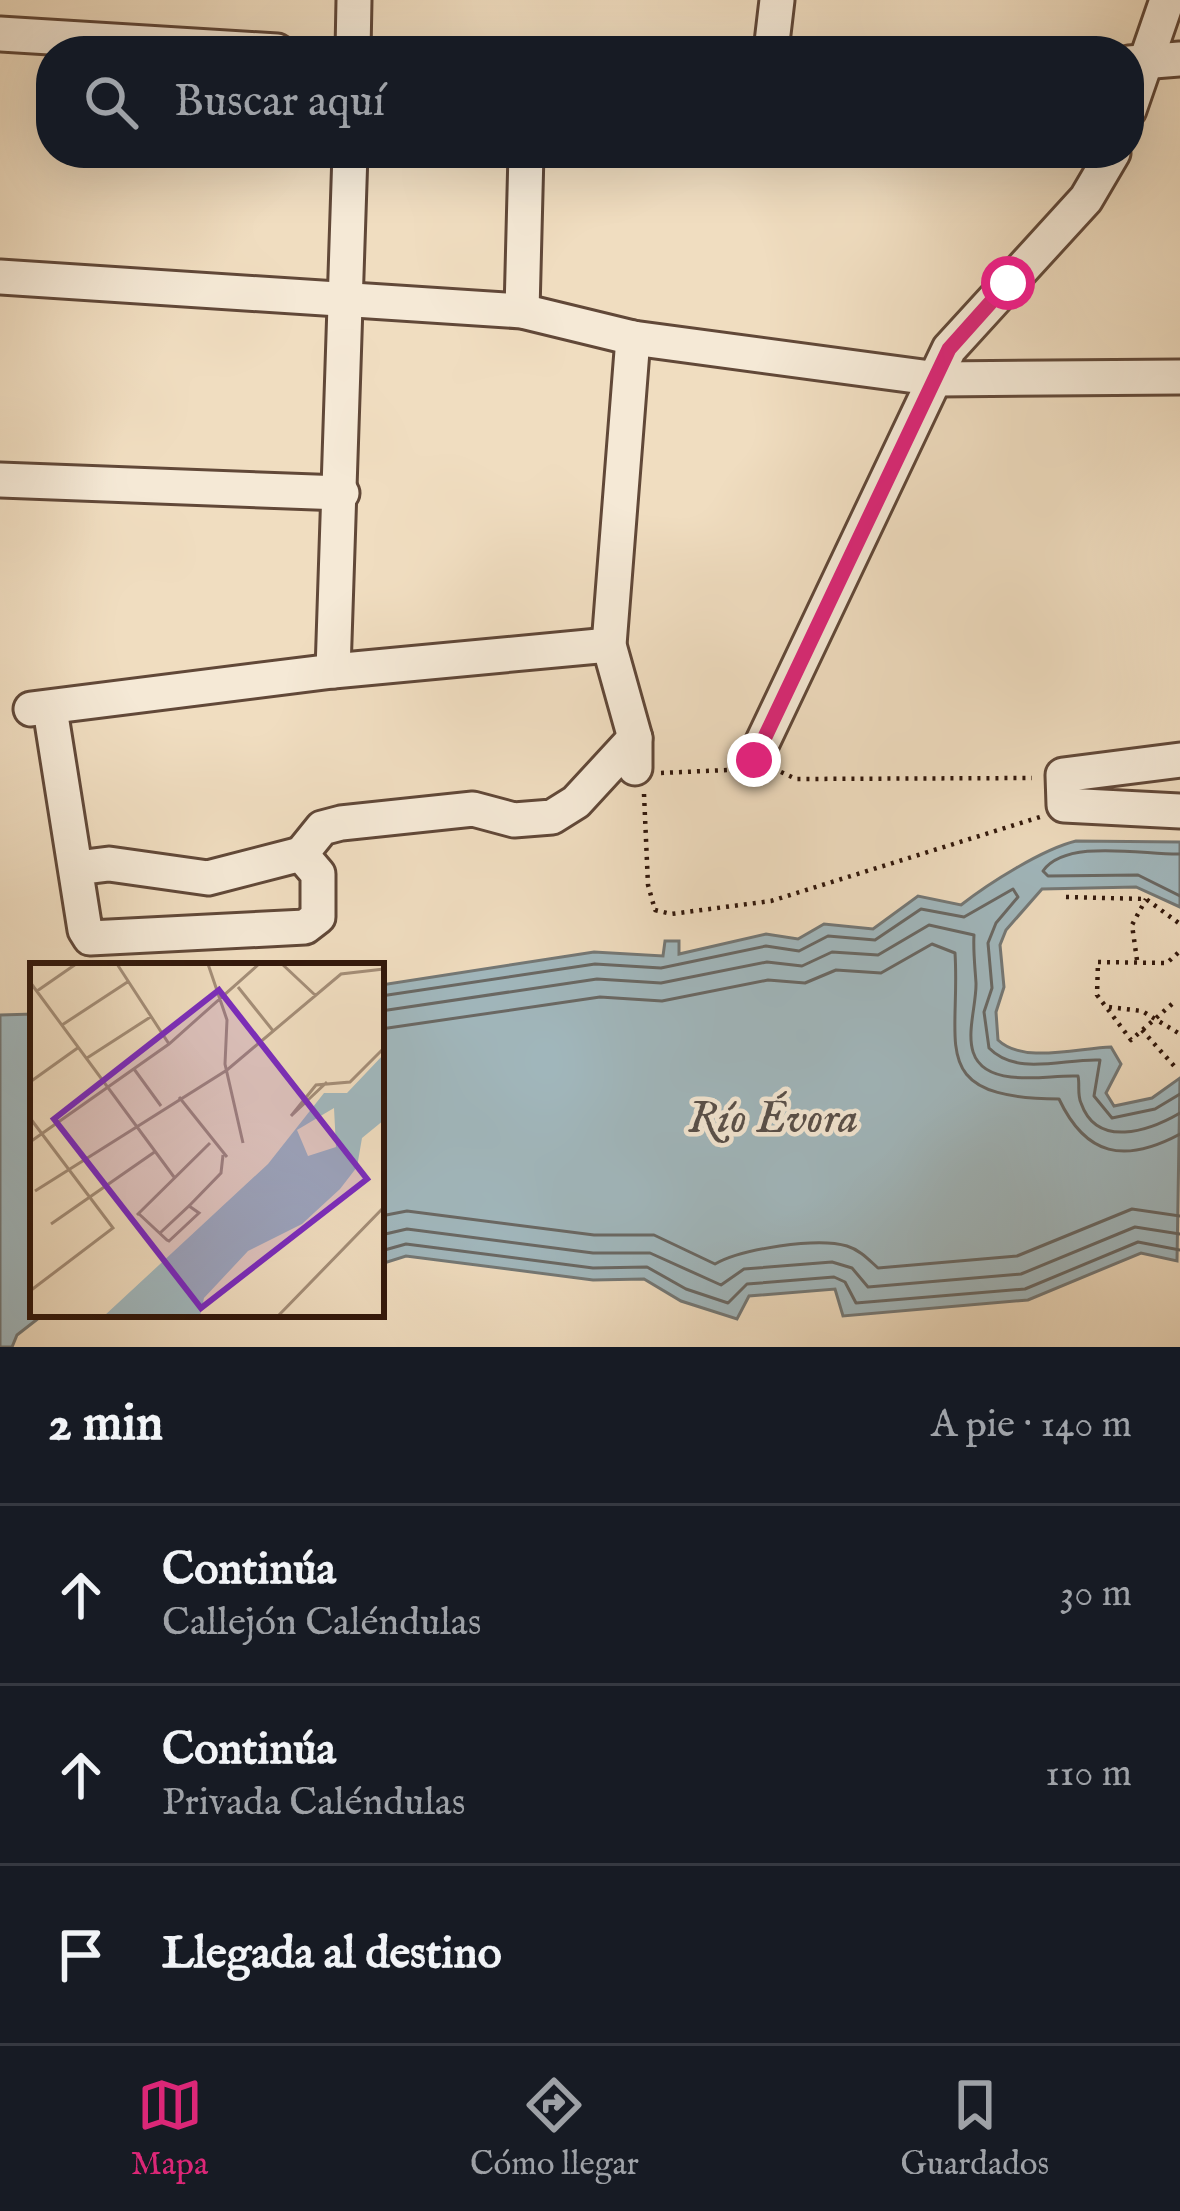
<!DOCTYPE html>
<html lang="es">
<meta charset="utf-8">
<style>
:root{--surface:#171b24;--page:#242831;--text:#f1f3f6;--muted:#9ea1a6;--line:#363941;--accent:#db2777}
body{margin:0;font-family:"IM FELL English",serif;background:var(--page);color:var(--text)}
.stop{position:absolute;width:36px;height:36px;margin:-27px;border:9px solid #db2777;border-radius:50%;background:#fff}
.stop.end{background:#db2777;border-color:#fff;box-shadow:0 3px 12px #0008}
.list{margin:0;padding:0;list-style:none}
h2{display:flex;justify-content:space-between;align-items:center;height:156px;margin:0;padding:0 48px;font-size:51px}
h2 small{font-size:39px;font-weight:400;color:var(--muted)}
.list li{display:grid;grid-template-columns:78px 1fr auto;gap:36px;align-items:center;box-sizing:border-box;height:180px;padding:0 48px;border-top:3px solid var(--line)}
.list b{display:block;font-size:45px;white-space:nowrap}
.list p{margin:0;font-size:39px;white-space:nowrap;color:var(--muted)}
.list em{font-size:39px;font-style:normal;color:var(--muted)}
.icon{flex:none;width:66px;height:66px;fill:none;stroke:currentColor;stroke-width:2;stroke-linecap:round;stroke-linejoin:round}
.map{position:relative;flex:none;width:1180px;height:1347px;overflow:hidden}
.search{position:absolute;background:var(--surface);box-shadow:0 12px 48px #0002;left:36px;right:36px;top:36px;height:132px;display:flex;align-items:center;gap:30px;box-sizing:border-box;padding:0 42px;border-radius:48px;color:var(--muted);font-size:45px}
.sheet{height:696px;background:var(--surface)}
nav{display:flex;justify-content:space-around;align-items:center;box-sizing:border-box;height:168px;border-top:3px solid var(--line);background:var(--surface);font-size:33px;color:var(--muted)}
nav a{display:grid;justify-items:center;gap:6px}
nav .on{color:var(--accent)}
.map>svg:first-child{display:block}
.water{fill:#a1b8be;stroke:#747876;stroke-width:3}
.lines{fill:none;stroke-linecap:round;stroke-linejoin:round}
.shore{stroke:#696864;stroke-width:3}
.minor-casing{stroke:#614838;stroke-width:39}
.path{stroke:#31170b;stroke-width:4.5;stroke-dasharray:3 6;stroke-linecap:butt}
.minor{stroke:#f5e9d6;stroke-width:33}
.route{stroke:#db2777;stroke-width:15}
.labels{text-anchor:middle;stroke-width:9;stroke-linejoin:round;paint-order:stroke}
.water-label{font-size:45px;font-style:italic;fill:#584f4a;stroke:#f5e9d6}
.inset-road{fill:none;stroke:#a48e78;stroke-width:3}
.view{fill:#7b2cbf;fill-opacity:0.15;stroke:#7b2cbf;stroke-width:6}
.inset-edge{fill:none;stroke:#31170b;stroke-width:6}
</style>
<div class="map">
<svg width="1180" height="1347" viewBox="0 0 1180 1347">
<rect width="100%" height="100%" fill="#f0ddc0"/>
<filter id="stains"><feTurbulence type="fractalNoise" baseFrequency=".00167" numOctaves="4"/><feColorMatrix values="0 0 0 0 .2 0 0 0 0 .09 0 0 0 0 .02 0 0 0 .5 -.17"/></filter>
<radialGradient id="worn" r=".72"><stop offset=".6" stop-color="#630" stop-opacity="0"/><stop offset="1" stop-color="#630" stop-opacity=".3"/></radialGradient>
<g class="water">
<path d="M1076,841l104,1v65l-44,-20 -94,2 -36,41 -6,15 4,42 -8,25 2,28c25,24 80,8 113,7l10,17 -15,29 8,13 38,-8 28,-20 -3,183 -36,-8 -113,47 -185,16 -8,-27 -86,7 -12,23 -56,-18 -37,-22 -51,1 -187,-24 -25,8v-279l213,-33 69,4 2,-15h14v13l87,-20 32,5 26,-15 49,5 45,-33 43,9c28,-22 82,-56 115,-64z"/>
<path d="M33,1014v300h11l-27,21 -5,12h-12v-332z"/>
</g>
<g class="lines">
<g class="shore">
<path d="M1180,854c-36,1 -114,-16 -137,17l5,5 90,-1 42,21"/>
<path d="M381,996l214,-32 66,4 105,-22 33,5 29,-15 47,4 46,-31 43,8 49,-28 5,8 -22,26 -8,20 4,45 -8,24 5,36c28,29 76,10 111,12l-6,36 18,22 43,-9 25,-15"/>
<path d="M381,1011l216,-32 64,4 106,-21 35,4 30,-14 46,3 51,-30 45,10c-1,16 1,32 2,48 1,33 -26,87 35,94 26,3 45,-2 67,-1 2,8 -1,18 3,27 16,46 68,28 99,10"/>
<path d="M381,1029l219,-32 62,4 106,-21 37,3 31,-13 45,3 51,-29 23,9c6,93 -30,145 104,146 27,57 65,65 121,35"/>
<path d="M381,1216l26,-5 187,24h60l61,29c26,-15 102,-27 132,-18 13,4 22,14 31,22l139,-12 115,-47 48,7"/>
<path d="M381,1235l26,-6 186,24h57l71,32 23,-16 88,-7 20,6 16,19 153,-13 114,-47 45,7"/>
<path d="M381,1251l25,-7 187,24 54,-1 39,22 42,14 19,-19 87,-7 11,5 11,21 169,-14 113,-47 42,8"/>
</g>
<g class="minor-casing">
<g id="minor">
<path d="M0,34l277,17"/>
<path d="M353,51l1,-51"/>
<path d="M771,51l6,-51"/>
<path d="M1129,63l51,-4"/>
<path d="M1129,110l38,-110"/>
<path d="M0,277l522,34 111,27 305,41 242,-2"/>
<path d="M522,311l4,-158"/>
<path d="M633,338l-24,307 26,93v30"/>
<path d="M0,480l342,13"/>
<path d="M333,671l17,-518"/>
<path d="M31,709l302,-38 276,-26"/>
<path d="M50,709l35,221 5,8 215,-11 13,-10v-43l-17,-20 -93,24 -99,-14 -32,4"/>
<path d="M754,760l195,-411 137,-150 27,-46"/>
<path d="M1180,760l-117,15 1,30 116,6"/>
<path d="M301,854l21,-26 19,-5 132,-14 41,11 38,-3 24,-15 59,-64"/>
</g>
</g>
<g class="path">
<path d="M781,772l15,7 236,-1"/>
<path d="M661,773l66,-3"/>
<path d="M644,794l4,91 7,25 16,4 100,-13 269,-84"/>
<path d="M1066,897l80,2 34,25"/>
<path d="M1137,960l-5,-35 14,-26"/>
<path d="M1172,1004l-41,36 -34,-45 1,-33 69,1 13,-12"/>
<path d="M1109,1007l33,4 38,23"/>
<path d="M1142,1030l33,37"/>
</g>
<use href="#minor" class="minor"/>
</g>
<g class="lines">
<path class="route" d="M754,760l195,-411 59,-66"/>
</g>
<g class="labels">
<g class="water-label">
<text x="773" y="1132">Río Évora</text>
</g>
</g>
<g transform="translate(30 963)">
<rect width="354" height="354" fill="#f0ddc0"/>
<path d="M354,91v66l-22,18 -5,29 -17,22 -38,35 -54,27 -44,47 -4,18h-96l164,-152 56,-71h23zM304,145l2,39 -28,9 -11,-26z" fill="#a1b8be" fill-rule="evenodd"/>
<path class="inset-road" d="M87,1l52,80M178,1l19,56 -2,44 18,79M252,1l33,31M0,19l144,195M208,24l36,45M7,28l39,-27M32,62l67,-44M57,95l65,-42M104,106l27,37M0,119l49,-35M149,134l48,60M261,153l25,-31 34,-3 34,-34M261,153l36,-34M0,155l83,110 -83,63M0,179l139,-98 90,-80M5,228l192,-121 114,-96 43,-5M159,243l32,-33 2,-18M108,250l29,27 2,1 30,-28 -10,-7 -29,27M107,252l73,-72M21,261l105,-73M248,353l106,-109"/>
<path class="view" d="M189,27l148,189 -166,129 -147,-189z"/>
<rect width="354" height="354" class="inset-edge"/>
</g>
<rect width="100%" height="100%" filter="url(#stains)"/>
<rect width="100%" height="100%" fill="url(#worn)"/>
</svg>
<div class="stop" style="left:1008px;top:283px"></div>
<div class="stop end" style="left:754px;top:760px"></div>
<div class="search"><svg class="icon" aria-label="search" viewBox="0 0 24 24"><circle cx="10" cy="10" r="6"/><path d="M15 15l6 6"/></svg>Buscar aquí</div>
</div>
<section class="sheet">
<h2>2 min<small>A pie · 140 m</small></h2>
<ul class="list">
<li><svg class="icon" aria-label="ahead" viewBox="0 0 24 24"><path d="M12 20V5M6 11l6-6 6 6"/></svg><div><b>Continúa</b><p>Callejón Caléndulas</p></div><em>30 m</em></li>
<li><svg class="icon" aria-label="ahead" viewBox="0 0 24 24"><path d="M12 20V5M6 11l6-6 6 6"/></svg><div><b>Continúa</b><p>Privada Caléndulas</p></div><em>110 m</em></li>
<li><svg class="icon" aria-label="arrive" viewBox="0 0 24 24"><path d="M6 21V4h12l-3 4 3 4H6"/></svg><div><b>Llegada al destino</b></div></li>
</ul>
</section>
<nav>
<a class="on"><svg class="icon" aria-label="map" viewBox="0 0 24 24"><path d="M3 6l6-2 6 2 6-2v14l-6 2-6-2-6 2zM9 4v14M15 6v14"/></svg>Mapa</a>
<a><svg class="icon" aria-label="directions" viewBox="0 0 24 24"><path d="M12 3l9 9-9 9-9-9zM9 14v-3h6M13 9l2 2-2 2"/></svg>Cómo llegar</a>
<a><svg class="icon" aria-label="saved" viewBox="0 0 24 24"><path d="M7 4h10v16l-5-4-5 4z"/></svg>Guardados</a>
</nav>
